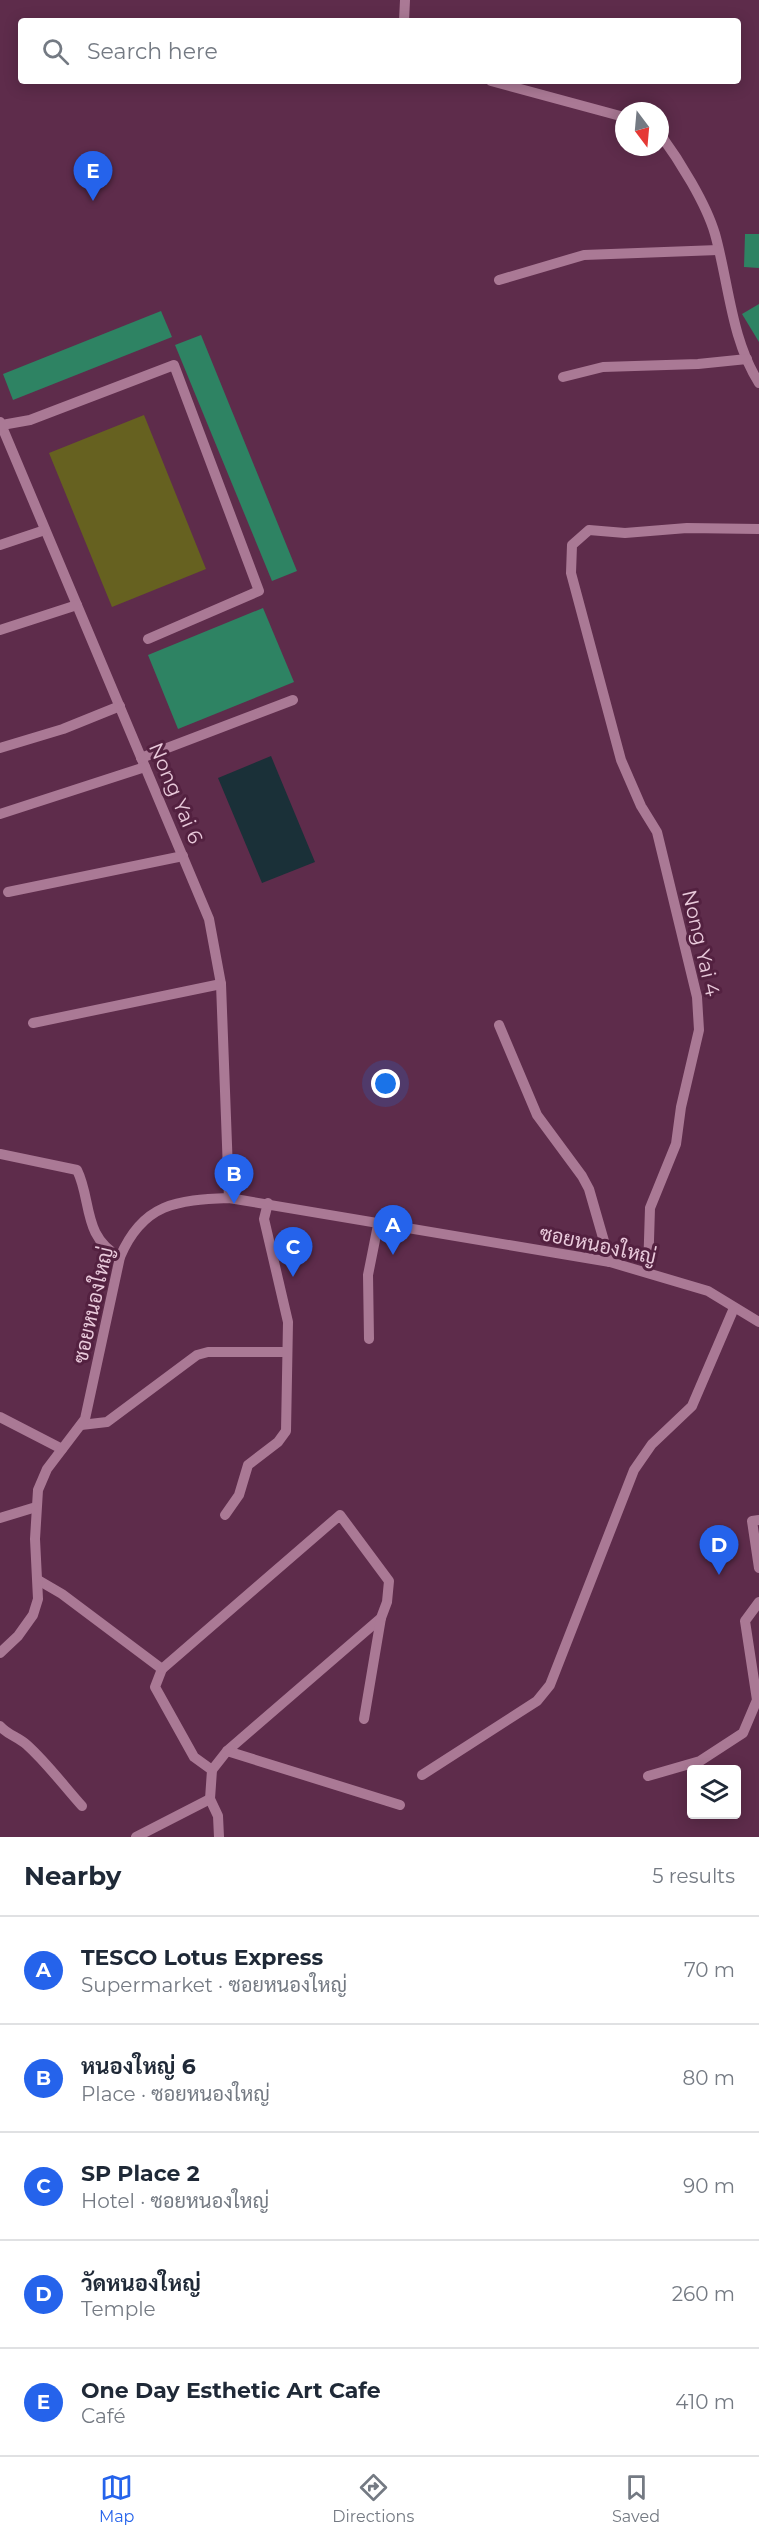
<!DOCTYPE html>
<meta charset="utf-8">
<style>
:root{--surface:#fff;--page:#f2f2f3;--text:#1f2937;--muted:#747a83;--line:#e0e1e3;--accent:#2563eb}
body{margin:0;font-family:Montserrat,Sarabun,sans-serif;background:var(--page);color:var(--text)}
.controls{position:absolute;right:18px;bottom:18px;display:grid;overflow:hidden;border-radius:6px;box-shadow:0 3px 15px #0003}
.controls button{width:54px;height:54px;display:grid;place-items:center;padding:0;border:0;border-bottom:2px solid var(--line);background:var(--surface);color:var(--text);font:30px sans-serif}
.compass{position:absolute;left:615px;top:102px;width:54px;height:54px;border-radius:50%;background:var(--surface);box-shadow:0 3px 15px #0003;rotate:164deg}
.you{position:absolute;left:386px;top:1084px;width:21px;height:21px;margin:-15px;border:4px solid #fff;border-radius:50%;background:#1a73e8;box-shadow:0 0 0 9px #1a73e833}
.badge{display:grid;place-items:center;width:39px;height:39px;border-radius:50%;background:var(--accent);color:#fff;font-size:20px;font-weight:700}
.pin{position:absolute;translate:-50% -50px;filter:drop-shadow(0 2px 3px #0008)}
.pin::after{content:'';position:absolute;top:32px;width:21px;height:18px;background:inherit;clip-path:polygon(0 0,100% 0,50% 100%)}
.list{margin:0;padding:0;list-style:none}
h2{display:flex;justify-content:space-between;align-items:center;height:78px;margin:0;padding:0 24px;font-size:26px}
h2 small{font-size:20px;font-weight:400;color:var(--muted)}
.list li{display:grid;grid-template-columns:39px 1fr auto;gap:18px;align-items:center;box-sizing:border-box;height:108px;padding:0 24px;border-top:2px solid var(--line)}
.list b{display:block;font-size:22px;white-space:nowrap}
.list p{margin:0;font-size:20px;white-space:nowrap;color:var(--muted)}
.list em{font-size:20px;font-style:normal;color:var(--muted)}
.icon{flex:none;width:33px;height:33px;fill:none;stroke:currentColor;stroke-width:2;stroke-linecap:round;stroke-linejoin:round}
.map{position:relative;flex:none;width:759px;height:1837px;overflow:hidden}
.search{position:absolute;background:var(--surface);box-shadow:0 3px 15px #0003;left:18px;right:18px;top:18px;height:66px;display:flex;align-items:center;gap:15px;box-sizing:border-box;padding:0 21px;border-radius:6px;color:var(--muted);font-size:22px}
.sheet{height:618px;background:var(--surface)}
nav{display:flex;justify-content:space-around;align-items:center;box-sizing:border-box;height:84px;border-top:2px solid var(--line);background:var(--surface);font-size:16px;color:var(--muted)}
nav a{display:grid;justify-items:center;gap:3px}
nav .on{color:var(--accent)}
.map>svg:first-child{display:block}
.green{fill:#666120}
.water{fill:#1a3038}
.building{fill:#2e8363}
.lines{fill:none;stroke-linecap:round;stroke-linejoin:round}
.minor{stroke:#aa7995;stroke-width:10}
.labels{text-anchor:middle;stroke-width:6;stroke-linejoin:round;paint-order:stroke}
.street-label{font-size:20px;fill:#e9cadb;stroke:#532140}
</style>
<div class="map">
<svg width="759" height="1837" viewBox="0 0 759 1837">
<rect width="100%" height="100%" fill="#5e2c4b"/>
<path class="green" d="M144,415l62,154 -94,38 -63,-154z"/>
<path class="water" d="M271,756l44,106 -53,21 -44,-105z"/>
<g class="building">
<path d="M745,234h14v34l-15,-1z"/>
<path d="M759,304v38l-17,-28z"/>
<path d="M161,311l11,26 -159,63 -10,-26z"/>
<path d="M201,335l96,236 -25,10 -97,-236z"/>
<path d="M263,608l31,74 -116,47 -30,-74z"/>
</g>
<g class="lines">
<g class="minor">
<path d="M404,21l1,-21"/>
<path d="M491,81l133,36"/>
<path d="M660,134c19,26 46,69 55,100 14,50 16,105 44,149"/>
<path d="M499,280l85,-25 134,-5"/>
<path d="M563,377l40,-10 95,-3 49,-5"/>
<path d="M0,422l209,497 12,65 8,214"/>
<path d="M2,425l28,-5 144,-55 85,226 -111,48"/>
<path d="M0,545l45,-15"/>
<path d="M0,630l77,-25"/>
<path d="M0,748l63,-19 57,-23"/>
<path d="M141,758l152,-58"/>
<path d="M0,814l145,-47"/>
<path d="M8,892l175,-36"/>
<path d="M33,1023l188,-39"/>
<path d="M499,1025l38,90 45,61 7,13 21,73"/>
<path d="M0,1154l77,16c15,30 5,67 43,87"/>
<path d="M648,1272l2,-64 26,-64 5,-37 18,-77 -2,-33 -40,-165 -16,-26 -20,-46 -50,-187 1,-28 17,-15 36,3 62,-5 72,1"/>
<path d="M369,1339l-1,-64 10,-50"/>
<path d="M0,1417l62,32"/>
<path d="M81,1425l26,-3 90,-67 11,-3h78"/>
<path d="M225,1515l14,-20 9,-30 30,-23 8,-11 2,-109 -24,-103 4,-16"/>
<path d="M0,1518l36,-11"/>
<path d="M759,1520l-7,1 7,47"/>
<path d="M38,1580l24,14 100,75 -7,18 39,70 18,13 -2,29 8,17 1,21"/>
<path d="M0,1653l18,-17 15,-21 5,-16 -3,-60 3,-49 9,-21 38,-50 35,-162c23,-54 57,-57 109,-59l381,64 98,29 51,31"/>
<path d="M162,1669l178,-154 49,66 -2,21 -6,16 -154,133 -15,19"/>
<path d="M364,1719l17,-101"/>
<path d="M0,1726c8,9 18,11 27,19 20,18 37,41 55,61"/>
<path d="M227,1751l173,54"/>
<path d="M422,1775l115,-74 13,-16 84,-215 18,-26 40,-38 42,-98"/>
<path d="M648,1776l52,-15 43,-28 14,-33 -12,-79 14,-19"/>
<path d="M136,1837l74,-38"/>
</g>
</g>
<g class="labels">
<g class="street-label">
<text transform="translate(176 793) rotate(67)" y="7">Nong Yai 6</text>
<text transform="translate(701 943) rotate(77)" y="7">Nong Yai 4</text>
<text transform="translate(598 1245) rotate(12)" y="7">ซอยหนองใหญ่</text>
<text transform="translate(93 1305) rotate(-77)" y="7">ซอยหนองใหญ่</text>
</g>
</g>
</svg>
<div class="controls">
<button><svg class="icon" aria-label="layers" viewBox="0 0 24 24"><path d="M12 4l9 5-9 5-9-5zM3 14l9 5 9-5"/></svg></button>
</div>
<svg class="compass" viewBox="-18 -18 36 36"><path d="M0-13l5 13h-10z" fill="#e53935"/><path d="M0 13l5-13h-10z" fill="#747a83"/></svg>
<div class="you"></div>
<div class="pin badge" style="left:393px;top:1255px">A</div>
<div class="pin badge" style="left:234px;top:1204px">B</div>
<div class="pin badge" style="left:293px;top:1277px">C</div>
<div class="pin badge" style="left:719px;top:1575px">D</div>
<div class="pin badge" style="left:93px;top:201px">E</div>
<div class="search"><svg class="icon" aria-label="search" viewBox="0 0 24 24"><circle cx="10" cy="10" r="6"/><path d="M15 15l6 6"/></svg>Search here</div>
</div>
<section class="sheet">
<h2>Nearby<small>5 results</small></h2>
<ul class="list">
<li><span class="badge">A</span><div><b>TESCO Lotus Express</b><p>Supermarket · ซอยหนองใหญ่</p></div><em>70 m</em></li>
<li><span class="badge">B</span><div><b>หนองใหญ่ 6</b><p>Place · ซอยหนองใหญ่</p></div><em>80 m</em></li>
<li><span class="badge">C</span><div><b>SP Place 2</b><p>Hotel · ซอยหนองใหญ่</p></div><em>90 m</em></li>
<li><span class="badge">D</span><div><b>วัดหนองใหญ่</b><p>Temple</p></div><em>260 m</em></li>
<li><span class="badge">E</span><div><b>One Day Esthetic Art Cafe</b><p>Café</p></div><em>410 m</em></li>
</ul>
</section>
<nav>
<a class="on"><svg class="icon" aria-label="map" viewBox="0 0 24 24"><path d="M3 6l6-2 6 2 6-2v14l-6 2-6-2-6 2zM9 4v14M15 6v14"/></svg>Map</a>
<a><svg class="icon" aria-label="directions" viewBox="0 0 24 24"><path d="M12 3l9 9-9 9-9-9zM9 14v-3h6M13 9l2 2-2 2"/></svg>Directions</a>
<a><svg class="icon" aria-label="saved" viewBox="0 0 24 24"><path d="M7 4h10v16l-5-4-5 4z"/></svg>Saved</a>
</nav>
